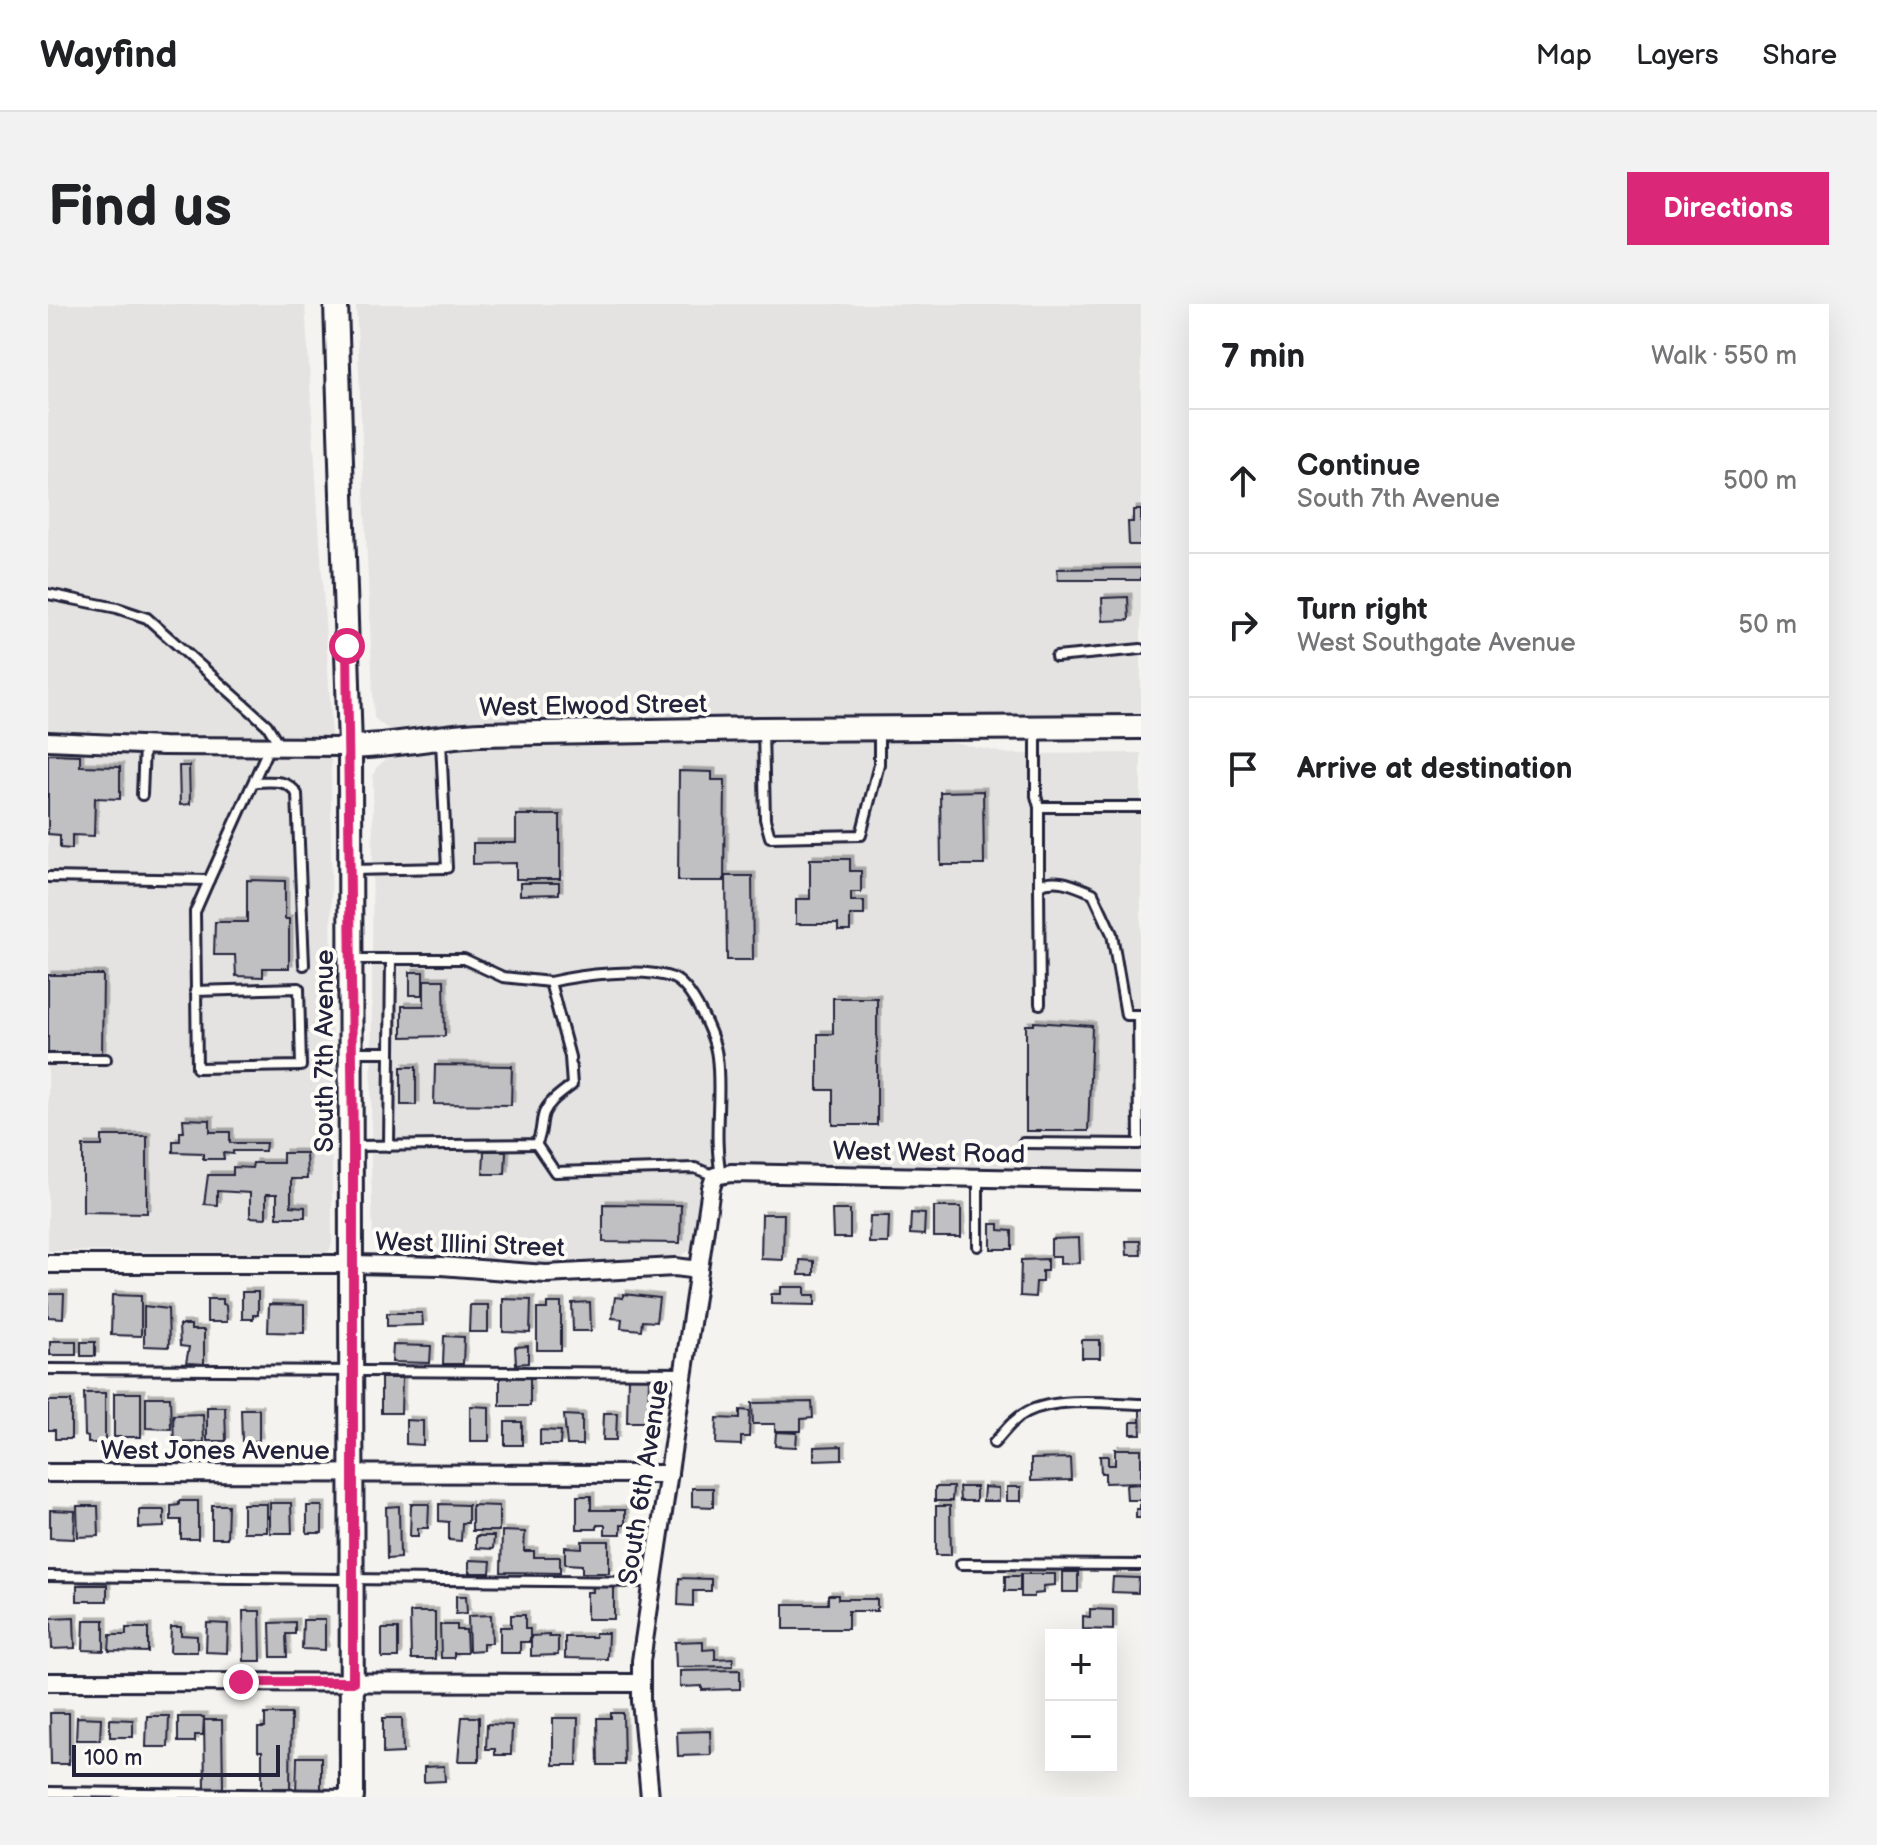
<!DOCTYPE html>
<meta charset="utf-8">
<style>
:root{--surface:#fff;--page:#f2f2f2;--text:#202124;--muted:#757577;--line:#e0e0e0;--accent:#db2777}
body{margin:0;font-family:"Balsamiq Sans",sans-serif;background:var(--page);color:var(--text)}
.controls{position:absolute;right:24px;bottom:24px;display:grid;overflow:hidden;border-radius:0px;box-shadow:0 8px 32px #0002}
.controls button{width:72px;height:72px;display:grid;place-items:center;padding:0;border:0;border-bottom:2px solid var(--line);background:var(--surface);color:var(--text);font:40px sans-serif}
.scale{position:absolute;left:24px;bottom:20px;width:208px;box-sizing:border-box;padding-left:8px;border:4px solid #22223b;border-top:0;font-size:22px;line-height:28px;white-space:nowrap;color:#22223b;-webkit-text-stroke:6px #fdfcf7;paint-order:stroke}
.stop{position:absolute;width:24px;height:24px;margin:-18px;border:6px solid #db2777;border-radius:50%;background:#fff}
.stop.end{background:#db2777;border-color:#fff;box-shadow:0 2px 8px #0008}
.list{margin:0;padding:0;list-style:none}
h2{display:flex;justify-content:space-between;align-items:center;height:104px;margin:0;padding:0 32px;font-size:34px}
h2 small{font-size:26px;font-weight:400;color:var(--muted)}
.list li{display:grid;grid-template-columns:52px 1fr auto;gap:24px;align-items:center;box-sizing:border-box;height:144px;padding:0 32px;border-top:2px solid var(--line)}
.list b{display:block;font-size:30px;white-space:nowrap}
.list p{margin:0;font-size:26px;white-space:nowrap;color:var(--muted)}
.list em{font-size:26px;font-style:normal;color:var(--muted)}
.icon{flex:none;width:44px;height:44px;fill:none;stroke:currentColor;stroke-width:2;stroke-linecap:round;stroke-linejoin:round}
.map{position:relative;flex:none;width:1093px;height:1493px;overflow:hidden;border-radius:0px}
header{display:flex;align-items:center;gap:48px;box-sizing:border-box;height:112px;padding:0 40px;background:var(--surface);border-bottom:2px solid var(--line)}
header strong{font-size:38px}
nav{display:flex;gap:44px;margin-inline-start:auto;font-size:28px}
.intro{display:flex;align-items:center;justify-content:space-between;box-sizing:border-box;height:192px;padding:0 48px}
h1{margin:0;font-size:56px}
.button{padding:20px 36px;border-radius:0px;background:var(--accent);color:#fff;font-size:28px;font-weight:700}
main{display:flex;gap:48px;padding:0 48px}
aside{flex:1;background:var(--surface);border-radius:0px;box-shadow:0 8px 32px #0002}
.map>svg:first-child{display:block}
.built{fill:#e4e3e2}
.building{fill:#c0bfc2;stroke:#22223b;stroke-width:2;filter:url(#shadow)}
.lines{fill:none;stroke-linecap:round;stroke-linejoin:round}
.lane-casing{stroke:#22223b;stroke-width:14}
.street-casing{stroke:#22223b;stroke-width:22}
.secondary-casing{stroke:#22223b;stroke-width:28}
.lane{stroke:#fdfcf7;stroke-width:8}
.street{stroke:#fdfcf7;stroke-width:16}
.secondary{stroke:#fdfcf7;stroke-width:22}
.route{stroke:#db2777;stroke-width:10}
.labels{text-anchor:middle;stroke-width:8;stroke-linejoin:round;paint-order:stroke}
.street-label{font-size:26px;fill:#22223b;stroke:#fdfcf7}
</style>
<header>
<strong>Wayfind</strong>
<nav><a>Map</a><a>Layers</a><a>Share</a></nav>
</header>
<div class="intro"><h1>Find us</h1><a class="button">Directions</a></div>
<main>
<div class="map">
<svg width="1093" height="1493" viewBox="0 0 1093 1493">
<defs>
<filter id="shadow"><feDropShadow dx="3.5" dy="-3.5" stdDeviation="0" flood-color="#0004"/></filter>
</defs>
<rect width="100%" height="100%" fill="#f4f3ef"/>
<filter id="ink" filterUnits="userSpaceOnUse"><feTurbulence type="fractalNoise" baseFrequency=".0125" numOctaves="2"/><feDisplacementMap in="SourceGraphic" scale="16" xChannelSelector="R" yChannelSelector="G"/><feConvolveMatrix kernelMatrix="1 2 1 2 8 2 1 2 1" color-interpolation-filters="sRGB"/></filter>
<g filter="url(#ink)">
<g class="built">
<path d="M0,0h257l26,412 1,528 -5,12 -53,-3 -226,-2z"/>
<path d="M308,0h785v421l-740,7 -12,-2 -15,-12z"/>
<path d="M875,433l87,17 131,-1v418l-419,-6 -12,5 -4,6 -13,73 -16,8 -49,1 -83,8 -145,-6 -21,-5 -6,-14 -2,-75 2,-389 3,-9 9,-8 13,-5 79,-12z"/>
</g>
<g class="building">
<path d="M1085,206h8v35h-12l-1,-23h5z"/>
<path d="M1093,264v12h-83l-1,-11z"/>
<path d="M1080,293l1,23 -26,1 -1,-23z"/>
<path d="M0,450l32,1v11l40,1v32l-25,-1 -1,38 -22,-1v14l-12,-1v-13l-12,-1z"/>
<path d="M131,462h10l1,38 -10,1z"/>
<path d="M631,467l33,1v8h13l-1,101h-46z"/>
<path d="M935,487l1,74h-43l-1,-73z"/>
<path d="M468,511h44v64h-44v-16l-43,1v-21h43z"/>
<path d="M762,555h40v12h11v21h-10v9h13v14h-14v16h-12v-7h-42v-25h14z"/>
<path d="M678,572h26l1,84h-26z"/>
<path d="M199,576l38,1v38h4v49h-26v9l-27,-1 -1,-21h-21l1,-33h32z"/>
<path d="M472,579h39v11l-39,1z"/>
<rect x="362" y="668" width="13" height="23"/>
<path d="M0,671h55l-1,79h-54z"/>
<path d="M376,676h20l1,56 -43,1v-31h22z"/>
<path d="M785,694h44v127h-44v-35h-15v-56h15z"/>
<path d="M986,718l58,4 -4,105h-62v-106h8z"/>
<path d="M387,761l77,1 -1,39 -77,-1z"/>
<rect x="353" y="763" width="15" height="38"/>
<path d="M135,815l27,1v12h20v11h36l-1,8h-32v3l-10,-1 1,6h-21v-6l-30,-1v-11h7v-9h4z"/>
<path d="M54,832h45v77l-64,-1v-66h19z"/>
<path d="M436,847h22l-1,23h-22z"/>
<path d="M235,849h23l1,26h-16v27l14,1v10h-28v-23h-11v24l-16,-1v-24l-33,-2v14l-13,-1 4,-29h25v-8l19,1 1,-5h30z"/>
<path d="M555,900l78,1 -1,38 -77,-1z"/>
<rect x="886" y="903" width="27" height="30"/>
<path d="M784,906h18v28h-17z"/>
<path d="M863,909l14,1 -1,21 -14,-1z"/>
<path d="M714,910h22l-1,46 -22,-1z"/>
<path d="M822,912h19l-1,27h-19z"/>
<path d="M943,920h8v6l13,1v18h-21z"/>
<path d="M1031,934l1,25 -20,1v-8h-9v-17z"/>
<path d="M1078,937h14l1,14h-14z"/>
<path d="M999,955v12h-5v11h-6l-1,15 -15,-1 1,-36z"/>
<path d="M752,956l14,1v14h-15z"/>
<path d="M733,983h24v8h10v10l-44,-1v-10h10z"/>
<path d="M194,988h16v23h-5v4h-11z"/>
<path d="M0,990h16l-1,24 -15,-1z"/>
<path d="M575,990l36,4 -3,24 -14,-1 -1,9 -20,-2 1,-9 -10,-1 3,-21 8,1z"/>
<path d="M64,991l29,1v40l-30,-1z"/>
<path d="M159,995h16v5l3,1 1,17h-20z"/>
<path d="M455,995l28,1 -1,33 -27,-1z"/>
<path d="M542,998l1,29h-18l-1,-28z"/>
<path d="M499,999h14v47h-24v-41h10z"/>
<path d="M221,1000l35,1v28l-36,-1z"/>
<path d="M422,1001h18v27h-19z"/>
<path d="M96,1002l24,3 1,38 -25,-1z"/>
<path d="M339,1009h35l1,12 -36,1z"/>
<path d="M131,1021h12v5h13v34l-18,-1 3,-16 -9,-1z"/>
<path d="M396,1032l20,1 -1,27h-20z"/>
<rect x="1034" y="1036" width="18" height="18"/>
<rect x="2" y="1037" width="26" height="14"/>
<rect x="33" y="1038" width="14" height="14"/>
<path d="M345,1041l38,1 -1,17 -38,-1z"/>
<path d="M480,1042v17l-12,1 -1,-17z"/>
<path d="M482,1072v30h-30v-29z"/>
<path d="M580,1072l21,1 -1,45h-21z"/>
<path d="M333,1074h21l-1,35h-20z"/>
<path d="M36,1089h21v50h-17v-6l-3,-1z"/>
<rect x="66" y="1089" width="27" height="44"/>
<path d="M98,1093h24l1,32 -25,-1z"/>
<path d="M0,1097h23v38h-16v-9h-7z"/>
<path d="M764,1098l1,16 -12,1v12h-26v-7h-22l-1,-21z"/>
<path d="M422,1102l19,1v34h-19z"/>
<path d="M159,1103h18l1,34h-19z"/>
<path d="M193,1105h18v32h-17z"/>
<path d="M692,1106l10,1 -1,26h-8v8l-25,-1 1,-26 23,1z"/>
<path d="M1092,1106l1,24h-10v-12h9z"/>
<path d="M556,1109h13l-1,27h-13z"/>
<path d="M155,1110l1,28 -30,1 -1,-28z"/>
<path d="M516,1111l18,1v29h-15z"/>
<path d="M358,1116l17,1v24l-17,-1z"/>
<rect x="457" y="1118" width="17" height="23"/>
<path d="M492,1126l21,1 -1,14h-20z"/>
<path d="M728,1128l21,1 -1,14 -21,-1z"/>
<path d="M794,1142v13l-28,1v-13z"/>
<path d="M1067,1145h26v33l-36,1v-10h-4l-1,-17h8v9h7z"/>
<path d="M1022,1154l1,22 -40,1v-22z"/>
<path d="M1093,1180v34h-5v-9h4v-9h-13l-1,-15z"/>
<path d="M887,1183h18l-1,14h-17z"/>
<path d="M911,1183h17v14h-16z"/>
<path d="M936,1183l15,1v13h-16z"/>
<rect x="959" y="1183" width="14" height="14"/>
<path d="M644,1184h21v19l-21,-1z"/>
<path d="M529,1192h14v14h34v15h-4v9h-16v-9h-8v4h-20z"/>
<path d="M131,1197h19v38h-17v-19h-10v-14l8,-1z"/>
<path d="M222,1199h21l1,30h-22z"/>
<rect x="195" y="1200" width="24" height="28"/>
<path d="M363,1200h18l-1,24h-10v8h-8z"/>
<path d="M391,1200l29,1v18h-6l-1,18 -12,-1v-18l-10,-1z"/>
<path d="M164,1201h16l-1,33h-15z"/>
<path d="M424,1201l27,1v25h-27z"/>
<path d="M29,1202h21l1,30 -21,1z"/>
<rect x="259" y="1202" width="15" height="27"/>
<path d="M351,1202l1,52 -13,1 -1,-52z"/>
<path d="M888,1202h14l1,49h-15z"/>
<path d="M2,1206l25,1 -1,28 -24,-1z"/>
<path d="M91,1206h25v17l-25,1z"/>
<path d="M454,1227l23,1 -1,19h10v6h26v16l-59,-1z"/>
<path d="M428,1232h18l-1,13 -17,-1z"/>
<path d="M534,1237h27v32h-27v-8l-17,-1v-17l17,1z"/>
<path d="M421,1256l22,1 -1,12h-21z"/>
<rect x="1015" y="1268" width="15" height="20"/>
<path d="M973,1270h34v11l-12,1v7l-9,1v3h-13z"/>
<rect x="957" y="1272" width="15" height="15"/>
<path d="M1065,1273l26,1 -1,15 -26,-1z"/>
<path d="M631,1274l32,1v12h-18v15l-15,-1z"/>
<rect x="29" y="1281" width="30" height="16"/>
<path d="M545,1281h21v34h-27v-27h6z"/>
<path d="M780,1291h10v4h39v12h-29v18h-64v-25h44z"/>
<path d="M408,1292h10l1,17 -11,1z"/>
<path d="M1042,1305l23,1v20l-30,-1v-13l7,1z"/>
<path d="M195,1307h17l1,50h-17z"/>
<path d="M362,1308h25v47h-24z"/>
<path d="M443,1311l1,28h-9v7l-14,1 -1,-35z"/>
<path d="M463,1311h14v14h5v13h-10v11h-20v-26h11z"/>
<path d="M26,1313l1,31 -23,1 -1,-31z"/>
<path d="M36,1316h20v31l-21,-1z"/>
<path d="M255,1316h22v30l-23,-1z"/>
<path d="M247,1318v12h-9l1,23h-16l-1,-34z"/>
<path d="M159,1319l21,1 -1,29 -21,-1z"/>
<path d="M392,1321h17v5h9l1,23h-13v5h-13z"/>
<path d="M123,1323h10v8l16,1v16h-27z"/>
<path d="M78,1324h22v24l-39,-1 1,-16h16z"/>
<rect x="334" y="1325" width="16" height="29"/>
<path d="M547,1329h13l-1,26 -42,-1v-21h30z"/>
<path d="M501,1331v2h9v18l-27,1v-20z"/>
<path d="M655,1337v9l12,-1v10l18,-1v8l-57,1 -1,-25z"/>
<path d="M692,1366v19l-38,1v-4l-22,1v-16z"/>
<path d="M2,1409h19v51h-18z"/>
<path d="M563,1409h12l1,52h-26l-1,-47h14z"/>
<path d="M217,1410h26l-1,74h-28v-37h-4v-23h7z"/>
<path d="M99,1412h22l-1,31h-22z"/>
<path d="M29,1413l24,1 -1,22h-24z"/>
<path d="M130,1413h26l-1,18h-8v7h-17z"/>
<path d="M414,1413h17v44h-21z"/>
<path d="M335,1414h19l1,35 -20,1z"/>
<path d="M505,1414h25l-1,47h-24z"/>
<path d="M62,1415l23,1v17h-23z"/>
<path d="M156,1416h18l1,68h-18z"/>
<path d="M439,1420l25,1 -1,30h-16v-6h-9z"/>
<path d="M662,1427l1,24 -33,1 -1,-24z"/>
<path d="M249,1453h24v36h-25z"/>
<path d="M396,1462l1,15 -21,1v-15z"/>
</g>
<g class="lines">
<g class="lane-casing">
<g id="lane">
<path d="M0,290l69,14 30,10 120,107 13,21"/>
<path d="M1008,353l85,-8"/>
<path d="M988,425v67l3,11h102"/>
<path d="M715,426l2,89 5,18 91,-2 18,-71v-34"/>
<path d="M206,478c17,0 33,-4 43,12l7,171"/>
<path d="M94,491l2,-49"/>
<path d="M303,566l96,-2 -6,-127"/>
<path d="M0,573l161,3 60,-133"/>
<path d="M991,581v-78"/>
<path d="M304,655h112l39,18 47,5 20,75 2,28c-10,8 -23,16 -28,28 -4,11 -1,20 -8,31l-183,2"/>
<path d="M502,678c30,-7 93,-15 123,-4 19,8 42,59 44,79 5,40 -4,77 4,118"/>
<path d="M147,687l104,-3 2,78 -104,2 -2,-156 14,-32"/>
<path d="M992,700l-1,-119c18,-9 36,1 54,8l19,41 14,81h15"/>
<path d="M305,748h37l1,-93"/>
<path d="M0,755h58"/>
<path d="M975,839l116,1 -1,-129"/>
<path d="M488,840l19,28 140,-4 20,8"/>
<path d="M341,842l1,-94"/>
<path d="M930,874v68"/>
<path d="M0,1065l635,4"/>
<path d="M946,1139c10,-11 19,-24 33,-31 30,-15 81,-9 114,-8"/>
<path d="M913,1260l180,1"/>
<path d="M0,1272l603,6"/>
<path d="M0,1488l303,3"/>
</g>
</g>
<g class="street-casing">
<g id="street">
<path d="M0,437l115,5 187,1"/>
<path d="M0,960h305l88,2 105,8 129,-7 24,3"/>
<path d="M0,1169l621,1"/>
<path d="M0,1378l593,1"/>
<path d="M602,1493l-9,-96v-40l70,-473 4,-12 16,-3 410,8"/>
</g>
</g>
<g class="secondary-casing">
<g id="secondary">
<path d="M288,0l14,443 2,1050"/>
<path d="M302,443c44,-1 87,-11 131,-13l279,-5 381,-2"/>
</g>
</g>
<use href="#lane" class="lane"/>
<use href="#street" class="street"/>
<use href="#secondary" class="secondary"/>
</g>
</g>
<g class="lines" filter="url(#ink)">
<path class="route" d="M193,1378h112v-536l-6,-500"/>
</g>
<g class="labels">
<g class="street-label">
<text transform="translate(545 401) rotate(-1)" y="9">West Elwood Street</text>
<text transform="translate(276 747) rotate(-90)" y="9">South 7th Avenue</text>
<text transform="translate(881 848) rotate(1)" y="9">West West Road</text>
<text transform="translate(422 940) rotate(2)" y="9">West Illini Street</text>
<text x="167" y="1155">West Jones Avenue</text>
<text transform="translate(595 1178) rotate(-81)" y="9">South 6th Avenue</text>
</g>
</g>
</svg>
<div class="controls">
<button>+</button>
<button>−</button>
</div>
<div class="scale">100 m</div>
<div class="stop" style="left:299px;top:342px"></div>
<div class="stop end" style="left:193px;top:1378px"></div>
</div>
<aside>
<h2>7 min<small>Walk · 550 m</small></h2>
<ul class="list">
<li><svg class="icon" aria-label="ahead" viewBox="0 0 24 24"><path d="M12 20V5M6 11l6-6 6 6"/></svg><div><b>Continue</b><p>South 7th Avenue</p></div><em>500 m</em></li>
<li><svg class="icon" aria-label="right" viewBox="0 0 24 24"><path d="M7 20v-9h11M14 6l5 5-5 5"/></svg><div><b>Turn right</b><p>West Southgate Avenue</p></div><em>50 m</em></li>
<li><svg class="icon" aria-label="arrive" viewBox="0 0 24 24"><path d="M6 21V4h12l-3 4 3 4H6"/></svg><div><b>Arrive at destination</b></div></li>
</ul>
</aside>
</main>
